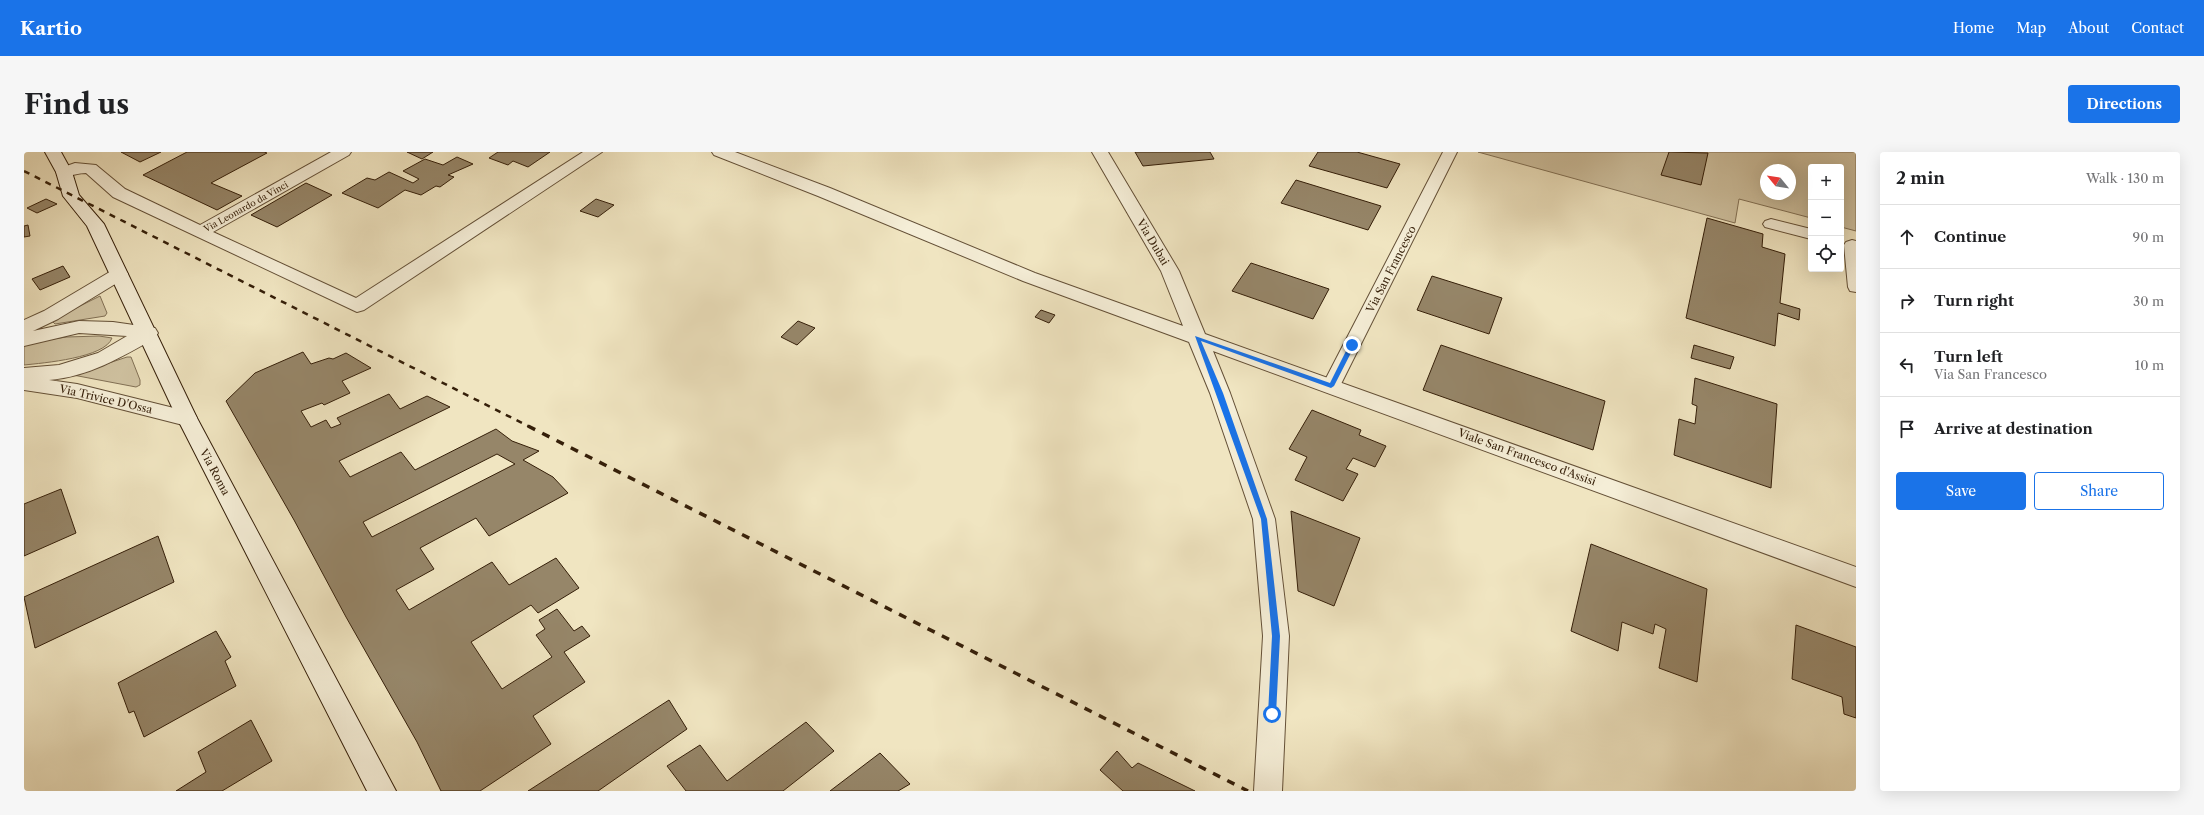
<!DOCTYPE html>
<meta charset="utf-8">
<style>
:root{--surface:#fff;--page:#f6f6f6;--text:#202124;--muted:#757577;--line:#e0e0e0;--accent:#1a73e8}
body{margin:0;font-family:"Libre Caslon Text",serif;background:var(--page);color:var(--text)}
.controls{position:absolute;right:12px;top:12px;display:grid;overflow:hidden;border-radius:4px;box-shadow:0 4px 16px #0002}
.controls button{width:36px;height:36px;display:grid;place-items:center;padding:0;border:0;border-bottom:1px solid var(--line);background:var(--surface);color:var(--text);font:20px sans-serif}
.compass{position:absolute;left:1736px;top:12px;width:36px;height:36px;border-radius:50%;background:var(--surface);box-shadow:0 4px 16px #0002;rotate:300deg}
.stop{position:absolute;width:12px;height:12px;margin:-9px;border:3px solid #1a73e8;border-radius:50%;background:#fff}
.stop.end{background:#1a73e8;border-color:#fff;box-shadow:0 1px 4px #0008}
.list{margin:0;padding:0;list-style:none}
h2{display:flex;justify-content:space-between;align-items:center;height:52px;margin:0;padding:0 16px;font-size:17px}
h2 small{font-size:13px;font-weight:400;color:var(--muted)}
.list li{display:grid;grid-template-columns:26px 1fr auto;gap:12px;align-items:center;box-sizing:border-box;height:64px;padding:0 16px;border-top:1px solid var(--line)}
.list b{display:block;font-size:15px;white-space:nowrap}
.list p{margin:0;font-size:13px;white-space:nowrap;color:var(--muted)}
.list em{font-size:13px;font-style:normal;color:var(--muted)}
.actions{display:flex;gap:8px;padding:12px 16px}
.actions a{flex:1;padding:9px 0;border:1px solid var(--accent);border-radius:4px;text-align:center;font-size:14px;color:var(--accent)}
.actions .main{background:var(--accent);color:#fff}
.icon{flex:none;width:22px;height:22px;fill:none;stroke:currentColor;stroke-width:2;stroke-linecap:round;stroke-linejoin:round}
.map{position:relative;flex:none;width:1832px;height:639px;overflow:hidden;border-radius:4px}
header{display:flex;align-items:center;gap:24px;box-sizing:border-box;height:56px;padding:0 20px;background:var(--accent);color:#fff}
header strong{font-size:19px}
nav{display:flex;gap:22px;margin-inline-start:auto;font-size:14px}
.intro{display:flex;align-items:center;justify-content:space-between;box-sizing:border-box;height:96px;padding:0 24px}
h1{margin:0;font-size:28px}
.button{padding:10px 18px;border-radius:4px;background:var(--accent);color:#fff;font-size:14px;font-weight:700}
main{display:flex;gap:24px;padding:0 24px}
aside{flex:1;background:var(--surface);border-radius:4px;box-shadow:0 4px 16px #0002}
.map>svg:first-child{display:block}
.green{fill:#d0c3a2;stroke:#827156;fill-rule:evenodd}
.building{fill:#968669;stroke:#351f09;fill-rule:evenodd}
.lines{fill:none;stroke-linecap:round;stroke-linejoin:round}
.lane-casing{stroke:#645037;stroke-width:2}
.street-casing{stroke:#645037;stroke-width:2}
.secondary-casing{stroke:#351f09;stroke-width:2}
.lane{fill:#f5eed7;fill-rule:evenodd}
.street{fill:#f5eed7;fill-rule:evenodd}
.secondary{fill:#f5eed7;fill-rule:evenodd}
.rail-far1{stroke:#351f09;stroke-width:2.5;stroke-dasharray:6 6;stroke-linecap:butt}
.rail{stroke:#351f09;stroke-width:3.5;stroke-dasharray:8 8;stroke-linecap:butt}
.route{fill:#1a73e8}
.labels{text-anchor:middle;stroke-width:3;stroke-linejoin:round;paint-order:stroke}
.far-street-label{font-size:9px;fill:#351f09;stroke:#f5eed7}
.street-label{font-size:11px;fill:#351f09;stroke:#f5eed7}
</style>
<header>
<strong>Kartio</strong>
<nav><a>Home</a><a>Map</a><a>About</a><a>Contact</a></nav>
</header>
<div class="intro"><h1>Find us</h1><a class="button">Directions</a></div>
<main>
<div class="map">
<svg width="1832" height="639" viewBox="0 0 1832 639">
<rect width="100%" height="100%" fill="#f0e5c1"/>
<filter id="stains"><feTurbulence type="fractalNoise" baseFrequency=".005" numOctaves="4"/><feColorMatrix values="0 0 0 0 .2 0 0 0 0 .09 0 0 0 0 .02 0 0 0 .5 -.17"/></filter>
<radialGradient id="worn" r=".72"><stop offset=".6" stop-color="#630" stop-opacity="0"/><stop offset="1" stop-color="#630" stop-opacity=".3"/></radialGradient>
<g class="green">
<path d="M1454,0h378v79l-15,-4v-60h-30v51l-72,-19 -4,24zM1742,18h24v24h-24z"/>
<path d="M76,144l7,17 -2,3 -50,8 -2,-2 1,-3z"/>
<path d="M75,184l13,2c-7,20 -69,25 -88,27v-22l43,-6z"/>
<path d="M103,205h4l9,23v5l-4,2 -63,-12z"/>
</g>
<g class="building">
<path d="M97,0h40l-21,10z"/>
<path d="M163,0h77l3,1 -56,30 31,13 -25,14 -74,-35z"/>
<path d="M383,0h26l-11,7z"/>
<path d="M474,0h52l-22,15 -15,-6 -5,4 -19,-7z"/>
<path d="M1111,0h75l4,7 -71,7z"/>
<path d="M1294,0h39l43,12 -13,24 -78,-22z"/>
<path d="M1645,0l39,1 -7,32 -40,-10z"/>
<path d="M433,5l16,7 -25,11 6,2 -14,10 -4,-1 -15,9 -16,-5 -27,18 -36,-15 25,-15 8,2 14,-8 24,11 6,-4 -16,-8 22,-12 18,6z"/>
<path d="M1272,28l85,26 -13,24 -87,-27z"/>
<path d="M282,31l26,12 -55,32 -26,-12z"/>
<path d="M22,47l11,5 -20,9 -10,-5z"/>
<path d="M572,47l18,6 -16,12 -18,-6z"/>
<path d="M1683,66l56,16 -1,13 23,7 -5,49 20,6 -1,11 -21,-7 -3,33 -89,-28z"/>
<path d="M4,73l2,11 -6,1v-11z"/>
<path d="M1227,111l78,26 -16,30 -81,-28z"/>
<path d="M39,114l7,11 -30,13 -8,-11z"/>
<path d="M1408,124l70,22 -13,36 -72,-24z"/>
<path d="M1017,158l14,5 -6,8 -14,-6z"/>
<path d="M774,169l17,7 -18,17 -16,-8z"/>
<path d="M1417,193l164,56 -12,49 -170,-60z"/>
<path d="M1670,193l40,12 -4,12 -39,-11z"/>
<path d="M279,200l8,12 18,-6 4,1 13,-6 25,15 -29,13 8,12 -26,12 -2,-2 -21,8 10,16 15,-7 5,8 10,-4 -4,-6 52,-24 11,15 27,-13 23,11 -111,54 11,16 51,-25 14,18 81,-41 16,12 27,10 -16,9 30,17 15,16 -79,43 -13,-18 -56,30 14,21 -38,21 13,20 83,-48 17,23 47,-27 23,30 -41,25 -7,-8 -60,37 31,47 50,-32 -16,-22 9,-6 -6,-9 18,-11 17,22 8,-5 8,10 -26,16 21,30 -52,34 18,28 -71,47h-39l-24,-49 -71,-125 -52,-97 -68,-119 29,-28zM473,302l18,10 -143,73 -9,-15z"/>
<path d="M1671,226l82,26 -6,84 -97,-33 5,-36 16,5 2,-18 -5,-2z"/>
<path d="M1288,258l49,20 -2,5 27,11 -11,21 -22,-9 -7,11 12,5 -15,27 -48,-21 12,-23 -18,-8z"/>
<path d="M37,337l15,44 -52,23v-52z"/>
<path d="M1267,359l69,27 -26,68 -36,-15z"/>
<path d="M134,384l16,46 -139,66 -11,-51z"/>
<path d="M1567,392l116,45 -10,93 -38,-14 7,-39 -11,-5 -2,10 -31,-12 -4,29 -47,-20z"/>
<path d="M1772,473l60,22v71l-12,-4 -2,-17 -50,-18z"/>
<path d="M192,479l15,26 -6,4 11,25 -92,51 -10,-26 -5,2 -11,-30z"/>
<path d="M645,548l18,29 -89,62h-70z"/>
<path d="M227,568l21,41 -50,30h-46l30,-19 -8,-20z"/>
<path d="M782,570l28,29 -51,40h-97l-19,-25 33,-21 27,36z"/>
<path d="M1093,599l15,17 6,-5 57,28h-72l-23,-21z"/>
<path d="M856,601l30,31 -12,7h-68z"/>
</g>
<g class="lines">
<g class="lane-casing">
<g id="lane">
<path d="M1419,0h14l-117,234 -2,5 -7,1 -7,-1 -2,-5z"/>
<path d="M1747,67l40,10v10l-46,-12 -2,-3 2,-3z"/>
<path d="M1828,88l4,1v51l-6,-1 -2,-4 -4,-42 2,-3z"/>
</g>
</g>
<g class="street-casing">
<g id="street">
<path d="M307,0h20l-2,3 -136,77 143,66 227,-146h19l-238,158 -7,2 -244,-115 -27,-24c-10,0 -18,5 -28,2l-2,-3 2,-3 17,-6 21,2 29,24 75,36z"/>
<path d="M688,0h23l95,36 205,85 148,53 -22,-55 -69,-119h16l71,119 26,63 651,233v20l-643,-236 17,42 45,126 14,117 -7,155h-28l9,-155 -10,-117 -43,-126 -21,-51 -166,-61 -205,-85 -104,-41z"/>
<path d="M95,116l6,2 3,4 -3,4 -67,41 -25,12 46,-10 34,1 42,6 3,5 -3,5c-33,19 -67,39 -106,42l28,4 117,29 3,5 -3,5 -7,3 -110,-28 -53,-8v-22l35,-3 39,-12 29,-17 -48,-3 -55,13v-26l20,-9 69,-41z"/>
</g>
</g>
<g class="secondary-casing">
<path id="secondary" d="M21,0h16l11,20 7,23 25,29 93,194 199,373h-29l-190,-373 -90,-192 -24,-30 -7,-24z"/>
</g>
<use href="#lane" class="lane"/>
<use href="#street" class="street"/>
<use href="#secondary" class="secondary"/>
<path class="rail-far1" d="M0,19l506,256"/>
<path class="rail" d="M504,274l720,365"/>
</g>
<path class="route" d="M1171,184l135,47 20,-40 5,2 -21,41 -3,2 -130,-47 22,52 44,126 13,117 -4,78 -4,3 -4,-3 4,-78 -11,-117z"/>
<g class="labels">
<g class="far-street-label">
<text transform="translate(222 55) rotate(-29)" y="3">Via Leonardo da Vinci</text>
</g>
<g class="street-label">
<text transform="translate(1129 90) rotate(59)" y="4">Via Dubai</text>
<text transform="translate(1367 117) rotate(-63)" y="4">Via San Francesco</text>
<text transform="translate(82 247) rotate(13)" y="4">Via Trivice D'Ossa</text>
<text transform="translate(1503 305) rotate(20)" y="4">Viale San Francesco d'Assisi</text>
<text transform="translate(191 320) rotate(62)" y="4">Via Roma</text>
</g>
</g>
<rect width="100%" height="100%" filter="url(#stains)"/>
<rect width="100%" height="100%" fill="url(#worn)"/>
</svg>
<div class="controls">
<button>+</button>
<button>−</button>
<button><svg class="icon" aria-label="locate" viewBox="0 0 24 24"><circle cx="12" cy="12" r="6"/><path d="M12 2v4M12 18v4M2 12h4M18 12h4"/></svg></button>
</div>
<svg class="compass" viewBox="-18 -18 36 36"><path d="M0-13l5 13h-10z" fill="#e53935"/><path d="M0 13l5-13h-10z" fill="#757577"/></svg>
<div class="stop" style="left:1248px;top:562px"></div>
<div class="stop end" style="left:1328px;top:193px"></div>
</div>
<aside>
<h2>2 min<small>Walk · 130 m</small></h2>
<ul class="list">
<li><svg class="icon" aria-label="ahead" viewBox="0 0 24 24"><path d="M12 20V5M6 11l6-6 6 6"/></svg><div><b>Continue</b></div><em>90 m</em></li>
<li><svg class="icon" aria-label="right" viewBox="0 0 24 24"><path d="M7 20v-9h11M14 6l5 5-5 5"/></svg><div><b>Turn right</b></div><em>30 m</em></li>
<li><svg class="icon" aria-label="left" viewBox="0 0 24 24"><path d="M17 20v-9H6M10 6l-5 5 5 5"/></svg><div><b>Turn left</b><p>Via San Francesco</p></div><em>10 m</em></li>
<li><svg class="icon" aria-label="arrive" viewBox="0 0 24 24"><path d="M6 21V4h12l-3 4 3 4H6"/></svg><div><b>Arrive at destination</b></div></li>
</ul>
<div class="actions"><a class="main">Save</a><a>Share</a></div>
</aside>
</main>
